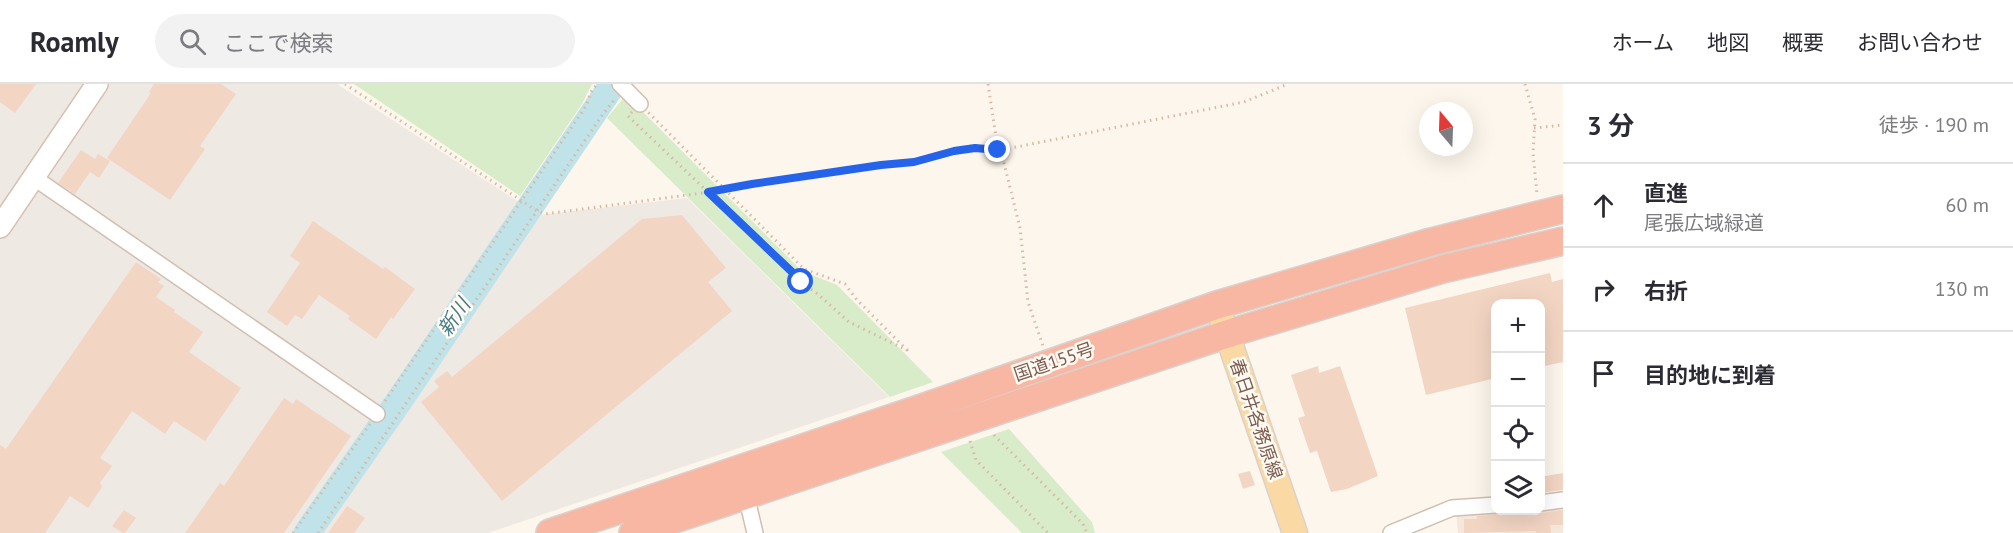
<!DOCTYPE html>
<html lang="ja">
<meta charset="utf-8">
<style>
:root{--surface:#fff;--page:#f2f2f3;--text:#2b2b33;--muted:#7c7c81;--line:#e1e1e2}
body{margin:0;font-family:"PT Sans","Noto Sans JP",sans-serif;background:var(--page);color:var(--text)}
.controls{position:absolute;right:18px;bottom:18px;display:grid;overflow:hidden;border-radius:12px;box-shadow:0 6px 24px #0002}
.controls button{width:54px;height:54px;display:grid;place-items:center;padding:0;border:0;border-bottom:2px solid var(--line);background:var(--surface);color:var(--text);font:30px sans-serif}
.compass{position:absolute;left:1419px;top:18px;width:54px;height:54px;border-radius:50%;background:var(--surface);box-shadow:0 6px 24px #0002;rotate:341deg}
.stop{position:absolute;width:18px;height:18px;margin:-14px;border:4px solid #2563eb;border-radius:50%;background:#fff}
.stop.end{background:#2563eb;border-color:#fff;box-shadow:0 2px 6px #0008}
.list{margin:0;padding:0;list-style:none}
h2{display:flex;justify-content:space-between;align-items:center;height:78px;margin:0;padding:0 24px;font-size:26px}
h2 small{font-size:20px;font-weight:400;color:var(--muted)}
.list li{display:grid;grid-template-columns:39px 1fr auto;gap:18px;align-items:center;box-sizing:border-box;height:84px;padding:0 24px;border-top:2px solid var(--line)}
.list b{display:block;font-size:22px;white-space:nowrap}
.list p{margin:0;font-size:20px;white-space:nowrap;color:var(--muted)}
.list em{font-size:20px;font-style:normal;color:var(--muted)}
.icon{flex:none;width:33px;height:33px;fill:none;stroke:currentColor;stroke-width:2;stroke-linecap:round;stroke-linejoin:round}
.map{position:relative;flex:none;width:1563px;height:449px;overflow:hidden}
header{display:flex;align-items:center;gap:36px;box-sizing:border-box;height:84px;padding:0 30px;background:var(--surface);border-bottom:2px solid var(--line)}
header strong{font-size:28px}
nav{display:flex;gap:33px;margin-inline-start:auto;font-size:21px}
.search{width:420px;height:54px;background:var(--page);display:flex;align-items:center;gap:15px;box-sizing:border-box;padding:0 21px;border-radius:33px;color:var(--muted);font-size:22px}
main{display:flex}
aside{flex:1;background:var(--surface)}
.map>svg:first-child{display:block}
.residential{fill:#f5e8da}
.industrial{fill:#efe9e4}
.green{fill:#d8ecc9}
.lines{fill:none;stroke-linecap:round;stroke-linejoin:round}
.river{stroke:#bfe3e8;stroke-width:27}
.building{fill:#f3d5c3}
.street-casing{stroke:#d1beb0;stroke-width:18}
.secondary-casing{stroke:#d6c0b0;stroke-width:24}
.primary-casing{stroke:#dad1cd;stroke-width:27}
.highway-casing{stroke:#dad1cd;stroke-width:30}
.path{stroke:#d9b8a5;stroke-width:3;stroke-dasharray:1.5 4.5;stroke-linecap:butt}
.street{stroke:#fff;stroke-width:15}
.secondary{stroke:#fff;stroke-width:21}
.primary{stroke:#fbd9a5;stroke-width:24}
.highway{stroke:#f7b7a3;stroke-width:27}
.route{stroke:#2563eb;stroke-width:8}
.labels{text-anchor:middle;stroke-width:5;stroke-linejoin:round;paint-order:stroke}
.street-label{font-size:18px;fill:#7a5c4d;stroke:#fffaf3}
.water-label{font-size:20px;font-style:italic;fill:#437c86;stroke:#fffaf3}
</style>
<header>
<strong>Roamly</strong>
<div class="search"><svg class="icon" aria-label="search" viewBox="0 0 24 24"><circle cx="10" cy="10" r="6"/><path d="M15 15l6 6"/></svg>ここで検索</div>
<nav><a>ホーム</a><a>地図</a><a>概要</a><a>お問い合わせ</a></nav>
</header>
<main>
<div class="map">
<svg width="1563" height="449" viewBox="0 0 1563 449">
<rect width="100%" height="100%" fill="#fdf6ec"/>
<path class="residential" d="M1563,421v28h-105l-2,-22 84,-1 1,-3z"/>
<path class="industrial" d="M0,0h337l202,131 148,-17 202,199 -401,136h-488z"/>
<g class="green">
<path d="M354,0h238l-10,20 -62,92z"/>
<path d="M626,11l176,176 35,14 96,97 -43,15 -283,-279z"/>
<path d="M1009,345l83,93 3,11h-73l-81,-81z"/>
</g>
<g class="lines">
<path class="river" d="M307,449l92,-132 214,-317"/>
</g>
<g class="building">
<path d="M0,0h36l-21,29 -15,-11z"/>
<path d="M154,0h67l15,10 -36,52 5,3 -35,51 -63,-42 44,-65 -2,-1z"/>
<path d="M81,66l14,9 3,-5 12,7 -11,17 -9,-6 -15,22 -17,-11z"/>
<path d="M682,131l44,53 -18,14 24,29 -230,190 -81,-99 18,-15 -5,-6 13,-10 5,6 190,-158z"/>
<path d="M313,137l70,48 2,-2 30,22 -22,30 -2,-2 -15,22 -28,-20 2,-3 -31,-21 -17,24 -7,-4 -8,11 -20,-14 33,-49 -10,-7z"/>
<path d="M136,178l25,17 -3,3 6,4 -8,11 19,13 -1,2 29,20 -14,20 52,36 -36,53 -31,-20 -9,13 -33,-23 -32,47 12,8 -12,17 2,4 -14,21 -18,-12 -25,37h-45v-88l6,4z"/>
<path d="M1550,189l2,9 11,-3v83l-23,5v-64h-44v75l-70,17 -21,-87z"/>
<path d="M1318,282l1,7 21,-7 38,110 -31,13 -16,3 -14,-41 -7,2 -12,-35 7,-2 -14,-41z"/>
<path d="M284,314l9,6 3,-5 55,37 -67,97h-99l35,-50 4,3z"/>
<path d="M1250,387l5,14 -12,4 -5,-15z"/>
<path d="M1563,389v17l-23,3v-16z"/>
<path d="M347,422l18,12 -11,15h-26z"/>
<path d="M124,426l12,8 -11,15h-2l-11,-7z"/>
<path d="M1563,426v15h-13l1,8h-15v-2l-72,2v-14h13v-3l23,-2 41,-1z"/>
</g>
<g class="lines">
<g class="street-casing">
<g id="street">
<path d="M620,0l20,20"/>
<path d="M33,93l344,237"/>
<path d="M746,411l9,38"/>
<path d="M1540,419l23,-3"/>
<path d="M1391,449l61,-25 44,-3"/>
</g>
</g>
<g class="secondary-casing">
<path id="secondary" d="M0,143l97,-143"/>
</g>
<g class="primary-casing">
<path id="primary" d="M1217,221l78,228"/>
</g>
<g class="highway-casing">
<g id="highway">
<path d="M550,449l372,-125 295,-103 214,-63 132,-33"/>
<path d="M633,449l594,-199 216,-65 120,-28"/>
</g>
</g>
<g class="path">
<path d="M345,0l192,127 8,3 180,-24c61,-14 124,-19 186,-27 15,-2 29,-10 44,-12 15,-3 30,-2 46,-1l243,-48 44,-18"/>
<path d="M988,0l10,66"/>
<path d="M1525,0l10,35 -2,34 4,41"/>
<path d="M640,20l164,165 41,15 12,16 50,50 -58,-28 -30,-27 -18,-13 -10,-11 -163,-155z"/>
<path d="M1534,44l29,-3"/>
<path d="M1001,67l19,77 8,74 15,44"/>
<path d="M385,317l201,-295 5,-14 6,-8"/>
<path d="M994,351l89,89 4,9"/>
<path d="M970,357l6,19 72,73"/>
<path d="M293,449l77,-109"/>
<path d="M318,449l222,-327 63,-92 12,-15"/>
</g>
<use href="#street" class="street"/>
<use href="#secondary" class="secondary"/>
<use href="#primary" class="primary"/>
<use href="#highway" class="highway"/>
</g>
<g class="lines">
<path class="route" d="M801,198l-10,-11 -83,-79 44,-8 129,-19 33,-3 40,-11 21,-3 23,2"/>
</g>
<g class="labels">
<g class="street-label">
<text transform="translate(1054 278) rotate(-19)" y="6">国道155号</text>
<text transform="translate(1256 335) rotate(71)" y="6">春日井各務原線</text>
</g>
<g class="water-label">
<text transform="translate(454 233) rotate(-56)" y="7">新川</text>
</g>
</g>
</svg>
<div class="controls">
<button>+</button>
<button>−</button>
<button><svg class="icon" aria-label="locate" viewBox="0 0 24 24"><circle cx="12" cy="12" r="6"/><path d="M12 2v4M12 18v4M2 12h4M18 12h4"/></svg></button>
<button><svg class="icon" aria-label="layers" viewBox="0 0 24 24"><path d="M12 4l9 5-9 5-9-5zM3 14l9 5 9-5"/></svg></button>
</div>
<svg class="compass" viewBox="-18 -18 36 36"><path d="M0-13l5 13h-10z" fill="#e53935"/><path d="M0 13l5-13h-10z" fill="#7c7c81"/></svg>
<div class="stop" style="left:801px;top:198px"></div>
<div class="stop end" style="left:998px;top:66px"></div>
</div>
<aside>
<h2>3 分<small>徒歩 · 190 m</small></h2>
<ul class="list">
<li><svg class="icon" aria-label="ahead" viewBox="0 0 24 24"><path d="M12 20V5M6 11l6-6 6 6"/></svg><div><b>直進</b><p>尾張広域緑道</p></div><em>60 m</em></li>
<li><svg class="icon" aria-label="right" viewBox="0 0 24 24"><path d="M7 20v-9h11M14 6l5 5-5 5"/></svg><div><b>右折</b></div><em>130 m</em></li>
<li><svg class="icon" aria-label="arrive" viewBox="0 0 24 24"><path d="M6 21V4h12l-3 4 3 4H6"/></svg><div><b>目的地に到着</b></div></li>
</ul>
</aside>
</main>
